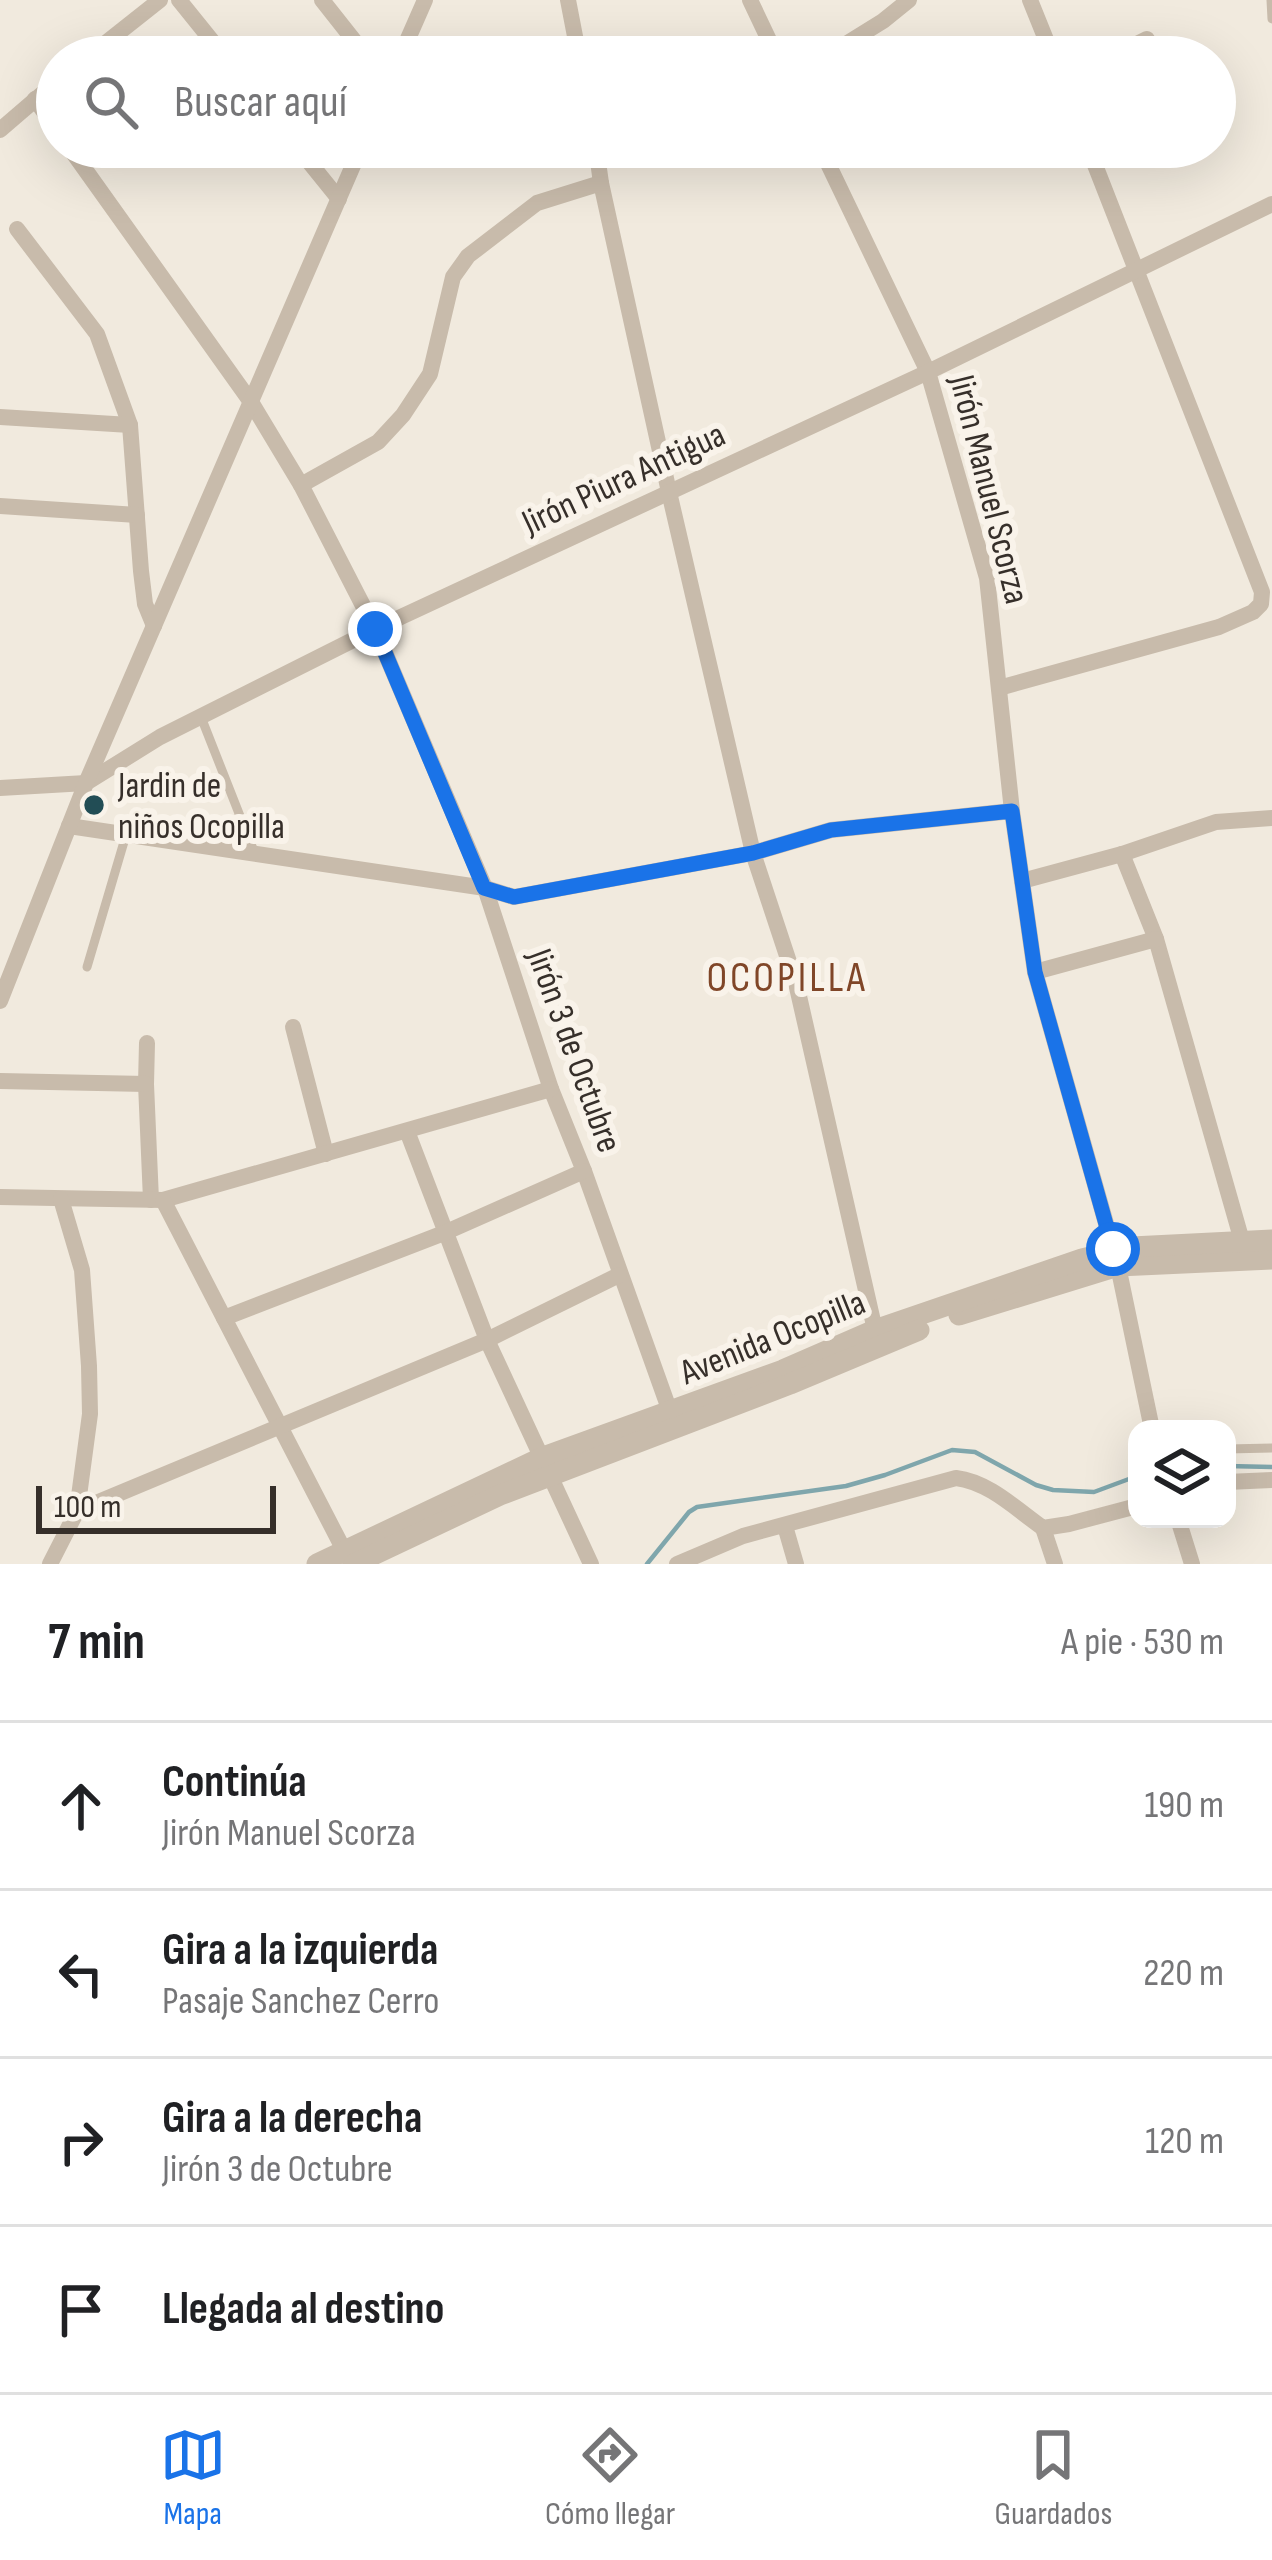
<!DOCTYPE html>
<html lang="es">
<meta charset="utf-8">
<style>
:root{--surface:#fff;--page:#f2f2f2;--text:#202124;--muted:#757577;--line:#e0e0e0;--accent:#1a73e8}
body{margin:0;font-family:"Sofia Sans Condensed",sans-serif;background:var(--page);color:var(--text)}
.controls{position:absolute;right:36px;bottom:36px;display:grid;overflow:hidden;border-radius:24px;box-shadow:0 12px 48px #0002}
.controls button{width:108px;height:108px;display:grid;place-items:center;padding:0;border:0;border-bottom:3px solid var(--line);background:var(--surface);color:var(--text);font:60px sans-serif}
.scale{position:absolute;left:36px;bottom:30px;width:240px;box-sizing:border-box;padding-left:12px;border:6px solid #362f2a;border-top:0;font-size:33px;line-height:42px;white-space:nowrap;color:#362f2a;-webkit-text-stroke:9px #f9f3ea;paint-order:stroke}
.stop{position:absolute;width:36px;height:36px;margin:-27px;border:9px solid #1a73e8;border-radius:50%;background:#fff}
.stop.end{background:#1a73e8;border-color:#fff;box-shadow:0 3px 12px #0008}
.list{margin:0;padding:0;list-style:none}
h2{display:flex;justify-content:space-between;align-items:center;height:156px;margin:0;padding:0 48px;font-size:51px}
h2 small{font-size:39px;font-weight:400;color:var(--muted)}
.list li{display:grid;grid-template-columns:78px 1fr auto;gap:36px;align-items:center;box-sizing:border-box;height:168px;padding:0 48px;border-top:3px solid var(--line)}
.list b{display:block;font-size:45px;white-space:nowrap}
.list p{margin:0;font-size:39px;white-space:nowrap;color:var(--muted)}
.list em{font-size:39px;font-style:normal;color:var(--muted)}
.icon{flex:none;width:66px;height:66px;fill:none;stroke:currentColor;stroke-width:2;stroke-linecap:round;stroke-linejoin:round}
.map{position:relative;flex:none;width:1272px;height:1564px;overflow:hidden}
.search{position:absolute;background:var(--surface);box-shadow:0 12px 48px #0002;left:36px;right:36px;top:36px;height:132px;display:flex;align-items:center;gap:30px;box-sizing:border-box;padding:0 42px;border-radius:66px;color:var(--muted);font-size:45px}
.sheet{height:828px;background:var(--surface)}
nav{display:flex;justify-content:space-around;align-items:center;box-sizing:border-box;height:168px;border-top:3px solid var(--line);background:var(--surface);font-size:33px;color:var(--muted)}
nav a{display:grid;justify-items:center;gap:6px}
nav .on{color:var(--accent)}
.map>svg:first-child{display:block}
.lines{fill:none;stroke-linecap:round;stroke-linejoin:round}
.stream{stroke:#7fa6ac;stroke-width:4.5}
.service{stroke:#c8bbab;stroke-width:9}
.minor{stroke:#c8bbab;stroke-width:16}
.tertiary{stroke:#c8bbab;stroke-width:21}
.route{stroke:#1a73e8;stroke-width:15}
.poi-dot{fill:#224d55;stroke:#f9f3ea;stroke-width:4.5}
.labels{text-anchor:middle;stroke-width:12;stroke-linejoin:round;paint-order:stroke}
.street-label{font-size:36px;fill:#362f2a;stroke:#f9f3ea}
.poi-label{font-size:36px;fill:#362f2a;stroke:#f9f3ea;text-anchor:start}
.quarter-label{font-size:42px;letter-spacing:3px;fill:#804628;stroke:#f9f3ea}
</style>
<div class="map">
<svg width="1272" height="1564" viewBox="0 0 1272 1564">
<rect width="100%" height="100%" fill="#f1eade"/>
<g class="lines">
<g class="stream">
<path d="M1227,1466l45,1"/>
<path d="M647,1564l42,-52 8,-5 149,-21 39,-11 67,-25 23,2 61,33 17,5 41,2 43,-16"/>
</g>
<g class="service">
<path d="M1271,0l1,19"/>
<path d="M201,717l54,137"/>
<path d="M87,967l39,-132"/>
<path d="M1227,1449l45,-1"/>
</g>
<g class="minor">
<path d="M179,0l46,57"/>
<path d="M322,0l45,57"/>
<path d="M568,0l11,57"/>
<path d="M750,0l27,57"/>
<path d="M1030,0l23,57"/>
<path d="M88,57l72,-57"/>
<path d="M400,57l25,-57"/>
<path d="M825,57l58,-36 26,-21"/>
<path d="M1111,57l36,-18"/>
<path d="M35,99l22,31"/>
<path d="M0,130l57,-49"/>
<path d="M69,147l182,255 50,83 74,144 110,259 66,201 33,82 89,249"/>
<path d="M297,147l42,52"/>
<path d="M596,147l5,36 68,309 84,361 43,130 79,347"/>
<path d="M820,147l108,225 59,206 25,233 23,161 83,294 34,163"/>
<path d="M598,158l25,-11"/>
<path d="M17,229l80,105 33,91 11,146 4,33 9,22"/>
<path d="M0,417l130,8"/>
<path d="M301,485l77,-43 25,-27 27,-41 23,-97 15,-21 69,-53 64,-20"/>
<path d="M0,506l137,9"/>
<path d="M999,688l220,-61 34,-15 8,-8 1,-12 -174,-445"/>
<path d="M0,788l86,-5 74,-46 215,-108 553,-257 344,-168"/>
<path d="M69,826l416,62 29,9 239,-44 78,-23 181,-19"/>
<path d="M1122,854l34,85 86,302"/>
<path d="M1022,881l100,-27 94,-32 56,-4"/>
<path d="M1035,972l121,-33"/>
<path d="M0,1001l86,-218 275,-636"/>
<path d="M293,1027l33,127"/>
<path d="M147,1043l-1,41 5,116"/>
<path d="M0,1081l146,3"/>
<path d="M407,1131l80,209 104,224"/>
<path d="M0,1197l163,3 388,-111"/>
<path d="M163,1200l185,358"/>
<path d="M224,1318l220,-85 140,-62"/>
<path d="M1227,1482l45,-2"/>
<path d="M77,1511l410,-171 132,-65"/>
<path d="M1178,1519l14,45"/>
<path d="M785,1526l11,38"/>
<path d="M1043,1528l12,36"/>
<path d="M50,1564l27,-53 13,-97 -1,-48 -7,-96 -21,-71"/>
<path d="M677,1564l66,-28 213,-58c33,4 60,31 87,50l26,-4 68,-18"/>
</g>
<g class="tertiary">
<path d="M959,1315l159,-49 154,-7"/>
<path d="M317,1564l226,-107 240,-87 92,-40 207,-71 50,-12 140,-7"/>
<path d="M354,1564l146,-69 290,-111 129,-54"/>
</g>
</g>
<g class="lines">
<path class="route" d="M375,629l109,259 30,9 239,-44 78,-23 181,-19 23,161 78,277"/>
</g>
<circle class="poi-dot" cx="94" cy="805" r="12"/>
<g class="labels">
<g class="street-label">
<text transform="translate(623 477) rotate(-25)" y="13">Jirón Piura Antigua</text>
<text transform="translate(991 489) rotate(76)" y="13">Jirón Manuel Scorza</text>
<text transform="translate(576 1050) rotate(70)" y="13">Jirón 3 de Octubre</text>
<text transform="translate(772 1336) rotate(-22)" y="13">Avenida Ocopilla</text>
</g>
<g class="poi-label">
<text x="118" y="797">Jardin de<tspan x="118" dy="41">niños Ocopilla</tspan></text>
</g>
<g class="quarter-label">
<text x="787" y="991">OCOPILLA</text>
</g>
</g>
</svg>
<div class="controls">
<button><svg class="icon" aria-label="layers" viewBox="0 0 24 24"><path d="M12 4l9 5-9 5-9-5zM3 14l9 5 9-5"/></svg></button>
</div>
<div class="scale">100 m</div>
<div class="stop" style="left:1113px;top:1249px"></div>
<div class="stop end" style="left:375px;top:629px"></div>
<div class="search"><svg class="icon" aria-label="search" viewBox="0 0 24 24"><circle cx="10" cy="10" r="6"/><path d="M15 15l6 6"/></svg>Buscar aquí</div>
</div>
<section class="sheet">
<h2>7 min<small>A pie · 530 m</small></h2>
<ul class="list">
<li><svg class="icon" aria-label="ahead" viewBox="0 0 24 24"><path d="M12 20V5M6 11l6-6 6 6"/></svg><div><b>Continúa</b><p>Jirón Manuel Scorza</p></div><em>190 m</em></li>
<li><svg class="icon" aria-label="left" viewBox="0 0 24 24"><path d="M17 20v-9H6M10 6l-5 5 5 5"/></svg><div><b>Gira a la izquierda</b><p>Pasaje Sanchez Cerro</p></div><em>220 m</em></li>
<li><svg class="icon" aria-label="right" viewBox="0 0 24 24"><path d="M7 20v-9h11M14 6l5 5-5 5"/></svg><div><b>Gira a la derecha</b><p>Jirón 3 de Octubre</p></div><em>120 m</em></li>
<li><svg class="icon" aria-label="arrive" viewBox="0 0 24 24"><path d="M6 21V4h12l-3 4 3 4H6"/></svg><div><b>Llegada al destino</b></div></li>
</ul>
</section>
<nav>
<a class="on"><svg class="icon" aria-label="map" viewBox="0 0 24 24"><path d="M3 6l6-2 6 2 6-2v14l-6 2-6-2-6 2zM9 4v14M15 6v14"/></svg>Mapa</a>
<a><svg class="icon" aria-label="directions" viewBox="0 0 24 24"><path d="M12 3l9 9-9 9-9-9zM9 14v-3h6M13 9l2 2-2 2"/></svg>Cómo llegar</a>
<a><svg class="icon" aria-label="saved" viewBox="0 0 24 24"><path d="M7 4h10v16l-5-4-5 4z"/></svg>Guardados</a>
</nav>
